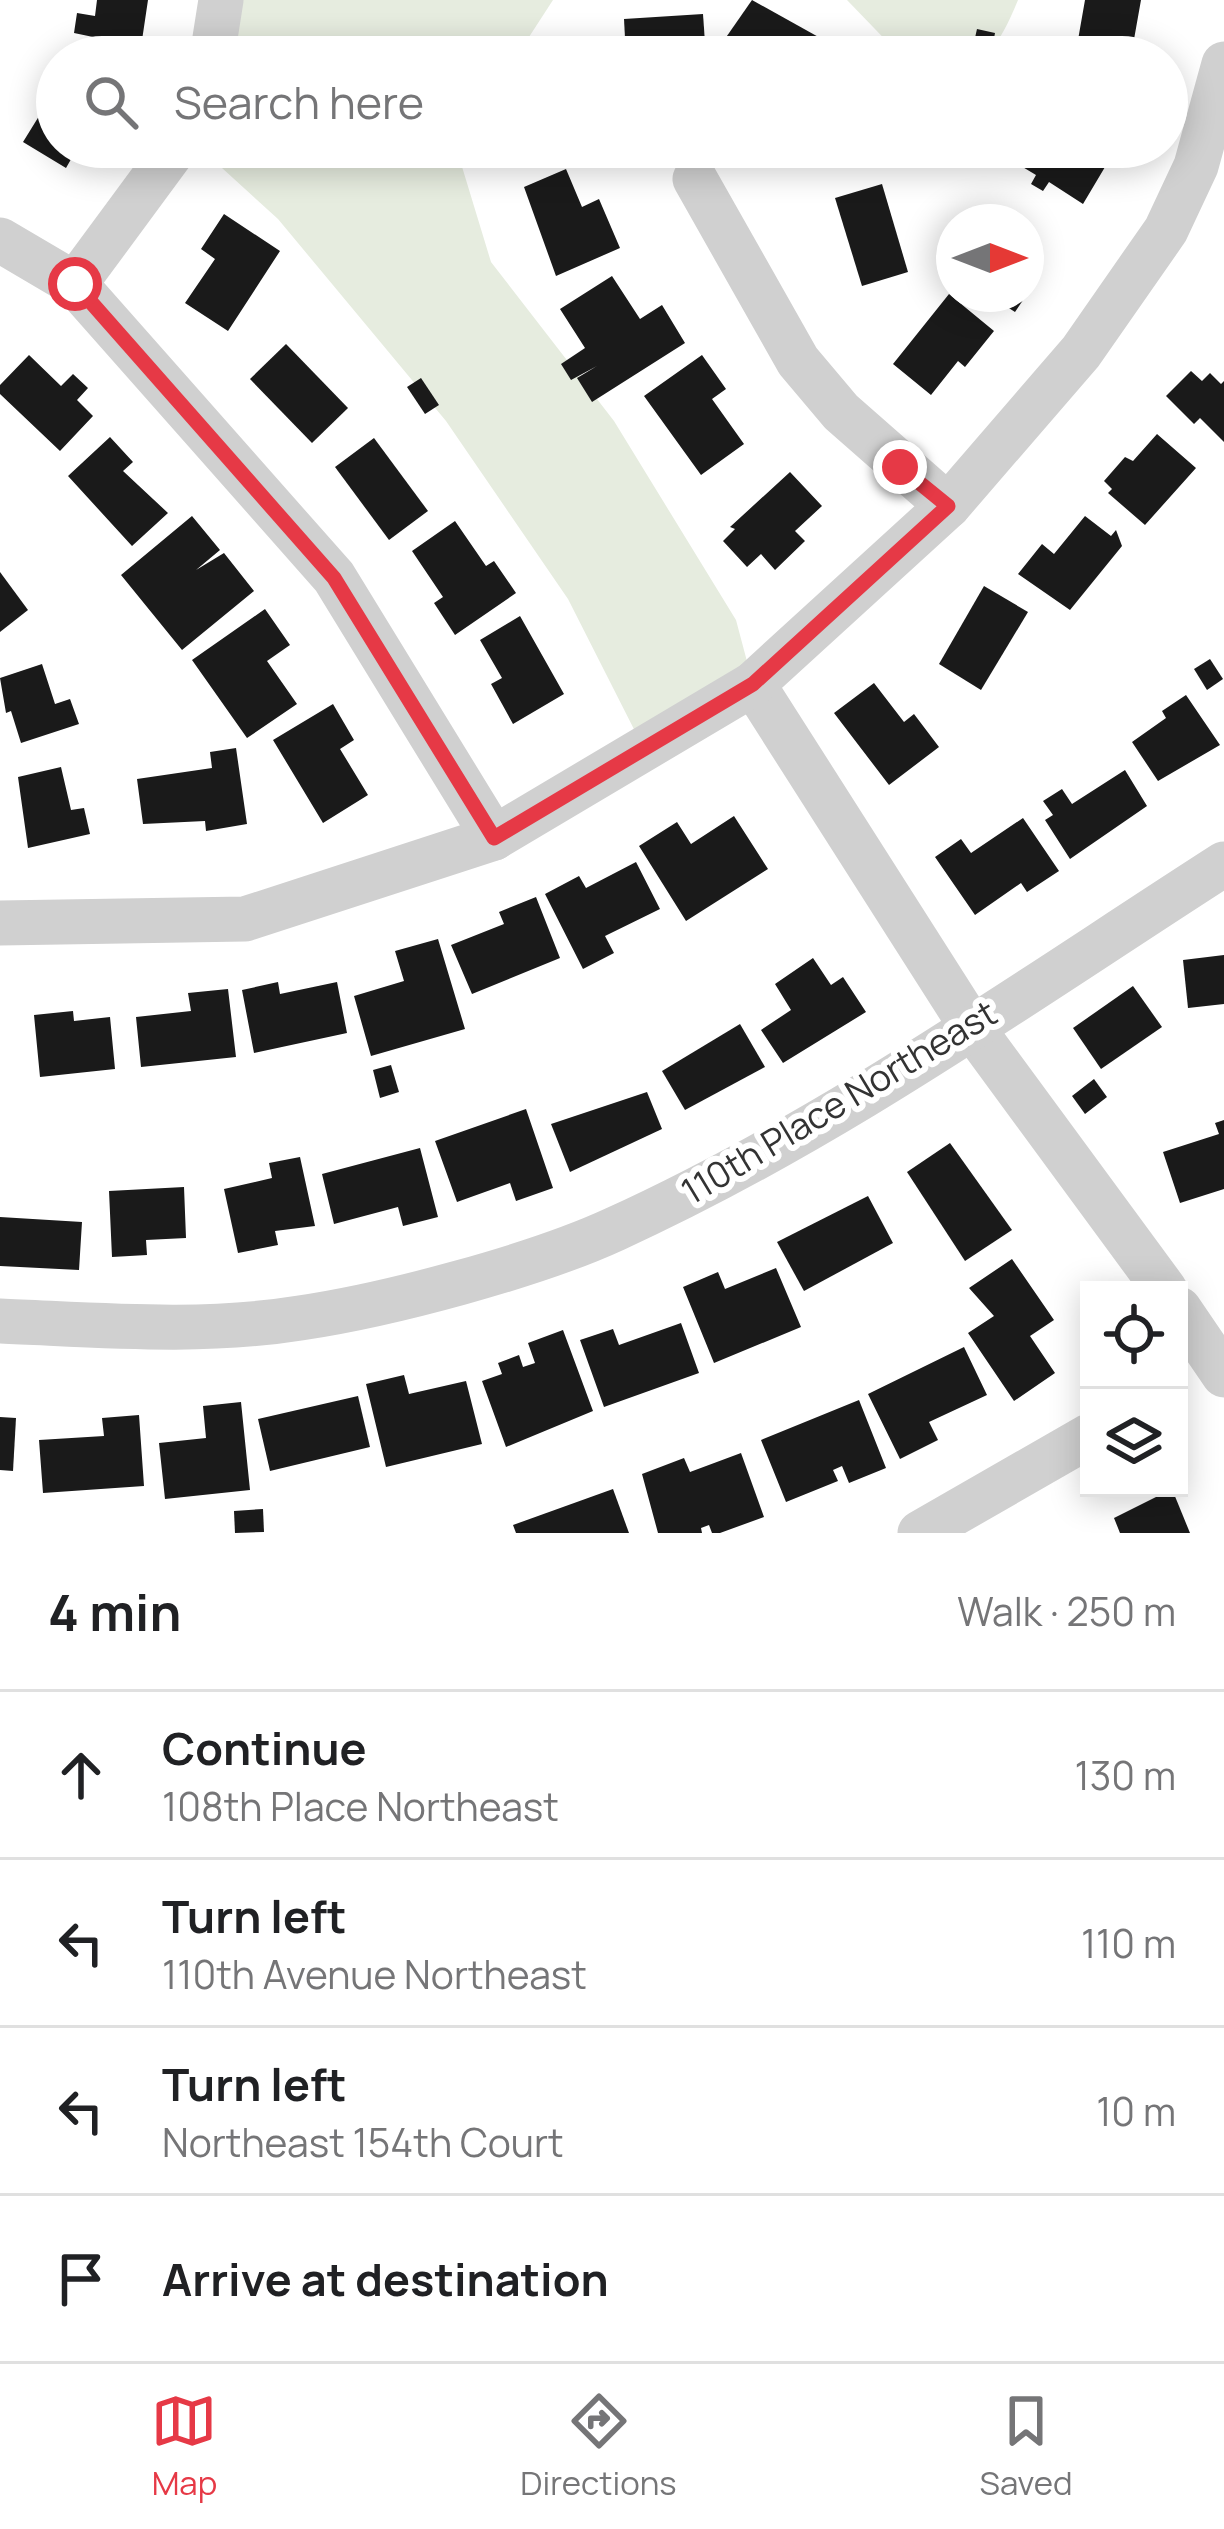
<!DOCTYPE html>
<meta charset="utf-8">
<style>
:root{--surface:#fff;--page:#f2f2f2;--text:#202124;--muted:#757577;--line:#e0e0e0;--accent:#e63946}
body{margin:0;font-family:Manrope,sans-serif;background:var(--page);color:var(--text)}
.controls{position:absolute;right:36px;bottom:36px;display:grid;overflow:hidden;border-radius:0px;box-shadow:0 6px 30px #0003}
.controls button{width:108px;height:108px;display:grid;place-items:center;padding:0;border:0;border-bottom:3px solid var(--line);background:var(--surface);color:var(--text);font:60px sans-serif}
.compass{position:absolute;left:936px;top:204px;width:108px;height:108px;border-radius:50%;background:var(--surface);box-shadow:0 6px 30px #0003;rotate:90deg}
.stop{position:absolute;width:36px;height:36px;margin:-27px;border:9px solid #e63946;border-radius:50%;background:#fff}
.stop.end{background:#e63946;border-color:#fff;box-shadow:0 3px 12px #0008}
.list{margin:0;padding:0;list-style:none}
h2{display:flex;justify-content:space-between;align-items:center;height:156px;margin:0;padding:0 48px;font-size:51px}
h2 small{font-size:39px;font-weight:400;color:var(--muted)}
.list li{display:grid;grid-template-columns:78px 1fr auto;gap:36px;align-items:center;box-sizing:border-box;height:168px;padding:0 48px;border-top:3px solid var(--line)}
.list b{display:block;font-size:45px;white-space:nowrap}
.list p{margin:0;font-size:39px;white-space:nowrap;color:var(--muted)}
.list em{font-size:39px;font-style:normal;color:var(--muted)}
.icon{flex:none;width:66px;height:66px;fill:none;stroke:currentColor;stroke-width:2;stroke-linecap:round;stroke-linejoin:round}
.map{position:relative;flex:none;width:1224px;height:1533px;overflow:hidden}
.search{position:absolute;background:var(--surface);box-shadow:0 6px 30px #0003;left:36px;right:36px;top:36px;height:132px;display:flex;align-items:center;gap:30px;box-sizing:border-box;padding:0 42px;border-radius:66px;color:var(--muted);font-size:45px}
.sheet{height:828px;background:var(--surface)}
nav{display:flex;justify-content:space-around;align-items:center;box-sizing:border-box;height:168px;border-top:3px solid var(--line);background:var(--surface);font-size:33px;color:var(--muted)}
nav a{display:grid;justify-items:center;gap:6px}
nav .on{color:var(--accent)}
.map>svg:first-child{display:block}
.green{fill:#e6ecdf}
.building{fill:#1a1a1a}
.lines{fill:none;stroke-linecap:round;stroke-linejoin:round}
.minor{stroke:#d0d0d0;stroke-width:45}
.route{stroke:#e63946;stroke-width:15}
.labels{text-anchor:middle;stroke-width:12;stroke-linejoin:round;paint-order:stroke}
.street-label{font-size:36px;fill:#333;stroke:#fff}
</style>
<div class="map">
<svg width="1224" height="1533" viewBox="0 0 1224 1533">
<rect width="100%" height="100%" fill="#fff"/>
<g class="green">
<path d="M221,0h332l-37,57h-304z"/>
<path d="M847,0h171c-31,76 -41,57 -116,57z"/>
<path d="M199,147h257l35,115 123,159 122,199 17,64 -109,65 -76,-150 -122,-178 -168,-202z"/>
</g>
<g class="building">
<path d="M97,0h51l-7,47 -67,-14 3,-20 18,3z"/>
<path d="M752,0l79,44 -8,13h-86l-17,-11z"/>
<path d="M1085,0h56l-8,45 -8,-1 -2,13h-48z"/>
<path d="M703,14l3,43h-80l-2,-38z"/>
<path d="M977,29l18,4 -4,22 -19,-4z"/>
<path d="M57,87v60h21l-12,21 -43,-26z"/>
<path d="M1032,147h58l-5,8 20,12 -22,37 -34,-22 -6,9 -12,-7 5,-9 -15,-9z"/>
<path d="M566,169l16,38 17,-8 21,49 -64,28 -32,-89z"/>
<path d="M882,184l26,88 -46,14 -27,-88z"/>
<path d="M224,214l56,37 -52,80 -43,-28 30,-44 -14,-10z"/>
<path d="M1026,269l12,9 -23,34 -28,-18h39z"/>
<path d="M612,276l28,43 22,-14 23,38 -93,59 -15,-24 20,-12 -26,14 -10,-16 24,-16 -25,-39z"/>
<path d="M949,294l45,37 -29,36 -7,-6 -27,34 -38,-31z"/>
<path d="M286,344l62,64 -36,35 -62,-64z"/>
<path d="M29,355l32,31 12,-12 15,14 -11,12 16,16 -33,35 -60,-57v-9z"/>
<path d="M702,355l24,34 -14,10 32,45 -43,31 -57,-79z"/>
<path d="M1191,371l11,10 8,-8 11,11 3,-3v61l-24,-24 -6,6 -28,-28z"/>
<path d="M421,378l18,27 -14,9 -18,-27z"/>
<path d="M1157,434l39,34 -51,57 -37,-32 4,-4 -8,-8 21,-24 8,4z"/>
<path d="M110,437l23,25 -10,9 45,42 -36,33 -64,-70z"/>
<path d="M374,438l54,73 -39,29 -54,-73z"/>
<path d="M790,472l32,34 -27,25 10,10 -30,29 -14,-16 -14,13 -24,-26 12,-12 -5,-2z"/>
<path d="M192,516l28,34 -24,20 28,-17 30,38 -72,59 -61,-75z"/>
<path d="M1085,516l26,20 5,-6 6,16 -52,64 -52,-36 24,-30 12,10z"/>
<path d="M455,521l31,45 8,-5 22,32 -61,42 -21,-32 9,-6 -31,-46z"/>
<path d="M0,572l28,38 -28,22z"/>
<path d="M984,586l44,26 -47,78 -42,-26z"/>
<path d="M265,609l25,36 -23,16 30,43 -50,34 -55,-78z"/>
<path d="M520,616l44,78 -51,30 -22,-40 11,-6 -22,-38z"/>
<path d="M1210,659l13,20 -16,11 -13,-21z"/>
<path d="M42,664l13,40 15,-5 9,25 -58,19 -10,-32 -5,2 -6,-35z"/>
<path d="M874,683l30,39 10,-8 25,33 -50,38 -55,-72z"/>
<path d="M1186,695l34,50 -62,36 -26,-39 34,-24 -4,-7z"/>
<path d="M333,704l21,36 -14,9 28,46 -45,28 -50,-83z"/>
<path d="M236,748l11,76 -41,7 -1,-10 -62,3 -6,-45 75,-11 -2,-16z"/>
<path d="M61,767l10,43 13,-2 6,26 -62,14 -10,-71z"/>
<path d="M1125,770l22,36 -77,53 -25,-39 8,-5 -10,-14 19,-12 10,15z"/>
<path d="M734,816l34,53 -82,52 -47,-75 38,-24 14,22z"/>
<path d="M1023,818l36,53 -32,21 -6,-9 -46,32 -40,-58 26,-18 10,14z"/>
<path d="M636,862l24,47 -55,27 9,17 -31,16 -38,-75 34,-18 7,12z"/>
<path d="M536,897l24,61 -88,36 -21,-49 53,-21 -5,-12z"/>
<path d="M438,939l27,90 -94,27 -17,-60 50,-15 -9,-30z"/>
<path d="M1224,955v49l-36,4 -5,-48z"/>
<path d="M813,958l18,27 12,-8 23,35 -83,51 -22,-33 30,-20 -16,-26z"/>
<path d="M278,982l2,12 57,-12 10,51 -93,20 -12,-63z"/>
<path d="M1133,986l29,41 -61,42 -28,-41z"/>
<path d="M228,989l8,68 -95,10 -5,-50 55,-6 -3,-18z"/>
<path d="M73,1011l1,10 36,-4 5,52 -75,8 -6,-62z"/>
<path d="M740,1024l25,43 -80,43 -23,-39z"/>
<path d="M391,1065l8,27 -19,6 -7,-28z"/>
<path d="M1094,1079l13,18 -22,17 -13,-18z"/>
<path d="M647,1092l15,37 -92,43 -19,-48z"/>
<path d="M526,1109l27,79 -37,13 -6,-18 -53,19 -22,-61z"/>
<path d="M1224,1120v69l-44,14 -17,-51 56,-18 -4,-11z"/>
<path d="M950,1143l62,87 -47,31 -58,-89z"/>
<path d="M420,1148l18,69 -35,9 -5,-19 -64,17 -12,-50z"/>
<path d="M300,1157l15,69 -40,5 3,14 -40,8 -14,-64 48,-11 -3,-15z"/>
<path d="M184,1187l2,51 -40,2 1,15 -35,2 -3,-66z"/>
<path d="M868,1196l25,47 -89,48 -27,-49z"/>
<path d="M0,1217l82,5 -3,48 -79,-4z"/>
<path d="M1012,1259l42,61 -24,16 25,37 -41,28 -46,-68 26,-17 -25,-28z"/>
<path d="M776,1268l25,59 -87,36 -31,-76 35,-15 7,17z"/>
<path d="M681,1323l18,50 -95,34 -24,-67 33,-11 6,16z"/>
<path d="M563,1330l30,81 -87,36 -24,-66 20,-7 -4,-11 21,-8 4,12 12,-4 -7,-20z"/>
<path d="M964,1347l23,48 -58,27 9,18 -38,19 -32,-65z"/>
<path d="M404,1375l5,19 57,-13 16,63 -96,23 -20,-83z"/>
<path d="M358,1396l12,51 -100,24 -12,-52z"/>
<path d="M859,1400l27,68 -37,15 -7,-17 -9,4 5,11 -52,21 -25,-62z"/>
<path d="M241,1402l9,88 -85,9 -6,-56 47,-5 -3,-32z"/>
<path d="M139,1415l5,71 -101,7 -4,-53 65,-4 -2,-18z"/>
<path d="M0,1417l16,1 -3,53 -13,-1z"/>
<path d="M741,1453l23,64 -44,16h-8l-3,-8 -8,3 1,5h-44l-16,-59 42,-16 6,14z"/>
<path d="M613,1489l16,44h-113l-3,-8z"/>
<path d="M1172,1489l18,44h-70l-6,-15z"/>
<path d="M263,1509l1,23 -29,1 -1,-22z"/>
</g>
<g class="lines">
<g class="minor">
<path d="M212,57l9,-57"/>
<path d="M695,179l103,182 43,51 107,94"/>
<path d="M0,240l75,44 259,293 160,261"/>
<path d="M75,284l101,-137"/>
<path d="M753,684l218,342 194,264"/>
<path d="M0,923l245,-4 249,-81 259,-154 195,-178 133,-154 85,-122 30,-64 28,-102"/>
<path d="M1179,1309l45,66"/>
<path d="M0,1321c100,4 201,13 300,-3 88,-13 235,-52 315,-89 215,-98 411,-238 609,-365"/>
<path d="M920,1533l169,-97"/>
</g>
</g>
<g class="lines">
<path class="route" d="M75,284l259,294 160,260 259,-154 195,-178 -48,-39"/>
</g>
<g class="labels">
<g class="street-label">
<text transform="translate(839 1102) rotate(-31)" y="13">110th Place Northeast</text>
</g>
</g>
</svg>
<div class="controls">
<button><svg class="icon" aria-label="locate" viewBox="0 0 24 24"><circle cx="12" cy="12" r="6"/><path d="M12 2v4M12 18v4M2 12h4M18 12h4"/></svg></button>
<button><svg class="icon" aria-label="layers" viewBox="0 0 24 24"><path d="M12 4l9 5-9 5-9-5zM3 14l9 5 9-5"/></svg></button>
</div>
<svg class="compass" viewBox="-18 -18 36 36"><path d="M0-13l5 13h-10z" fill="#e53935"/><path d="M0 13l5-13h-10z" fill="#757577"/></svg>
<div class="stop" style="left:75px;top:284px"></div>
<div class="stop end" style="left:900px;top:467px"></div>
<div class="search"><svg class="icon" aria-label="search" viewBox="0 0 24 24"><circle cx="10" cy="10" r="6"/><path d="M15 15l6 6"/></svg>Search here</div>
</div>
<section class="sheet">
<h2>4 min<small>Walk · 250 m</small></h2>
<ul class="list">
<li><svg class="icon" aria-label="ahead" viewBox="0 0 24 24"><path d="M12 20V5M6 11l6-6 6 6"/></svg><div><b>Continue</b><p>108th Place Northeast</p></div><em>130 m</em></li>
<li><svg class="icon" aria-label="left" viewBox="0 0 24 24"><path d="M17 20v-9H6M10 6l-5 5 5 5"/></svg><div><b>Turn left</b><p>110th Avenue Northeast</p></div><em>110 m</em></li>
<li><svg class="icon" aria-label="left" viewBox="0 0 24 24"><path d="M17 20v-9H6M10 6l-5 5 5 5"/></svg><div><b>Turn left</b><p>Northeast 154th Court</p></div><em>10 m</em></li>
<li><svg class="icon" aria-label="arrive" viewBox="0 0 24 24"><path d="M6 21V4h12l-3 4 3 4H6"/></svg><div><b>Arrive at destination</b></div></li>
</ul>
</section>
<nav>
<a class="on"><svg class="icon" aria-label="map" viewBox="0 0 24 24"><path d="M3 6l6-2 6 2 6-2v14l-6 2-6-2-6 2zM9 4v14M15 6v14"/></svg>Map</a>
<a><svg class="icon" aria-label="directions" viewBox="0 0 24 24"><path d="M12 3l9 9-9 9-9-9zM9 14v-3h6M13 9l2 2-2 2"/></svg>Directions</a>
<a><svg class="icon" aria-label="saved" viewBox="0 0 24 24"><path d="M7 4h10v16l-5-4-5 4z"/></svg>Saved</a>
</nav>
